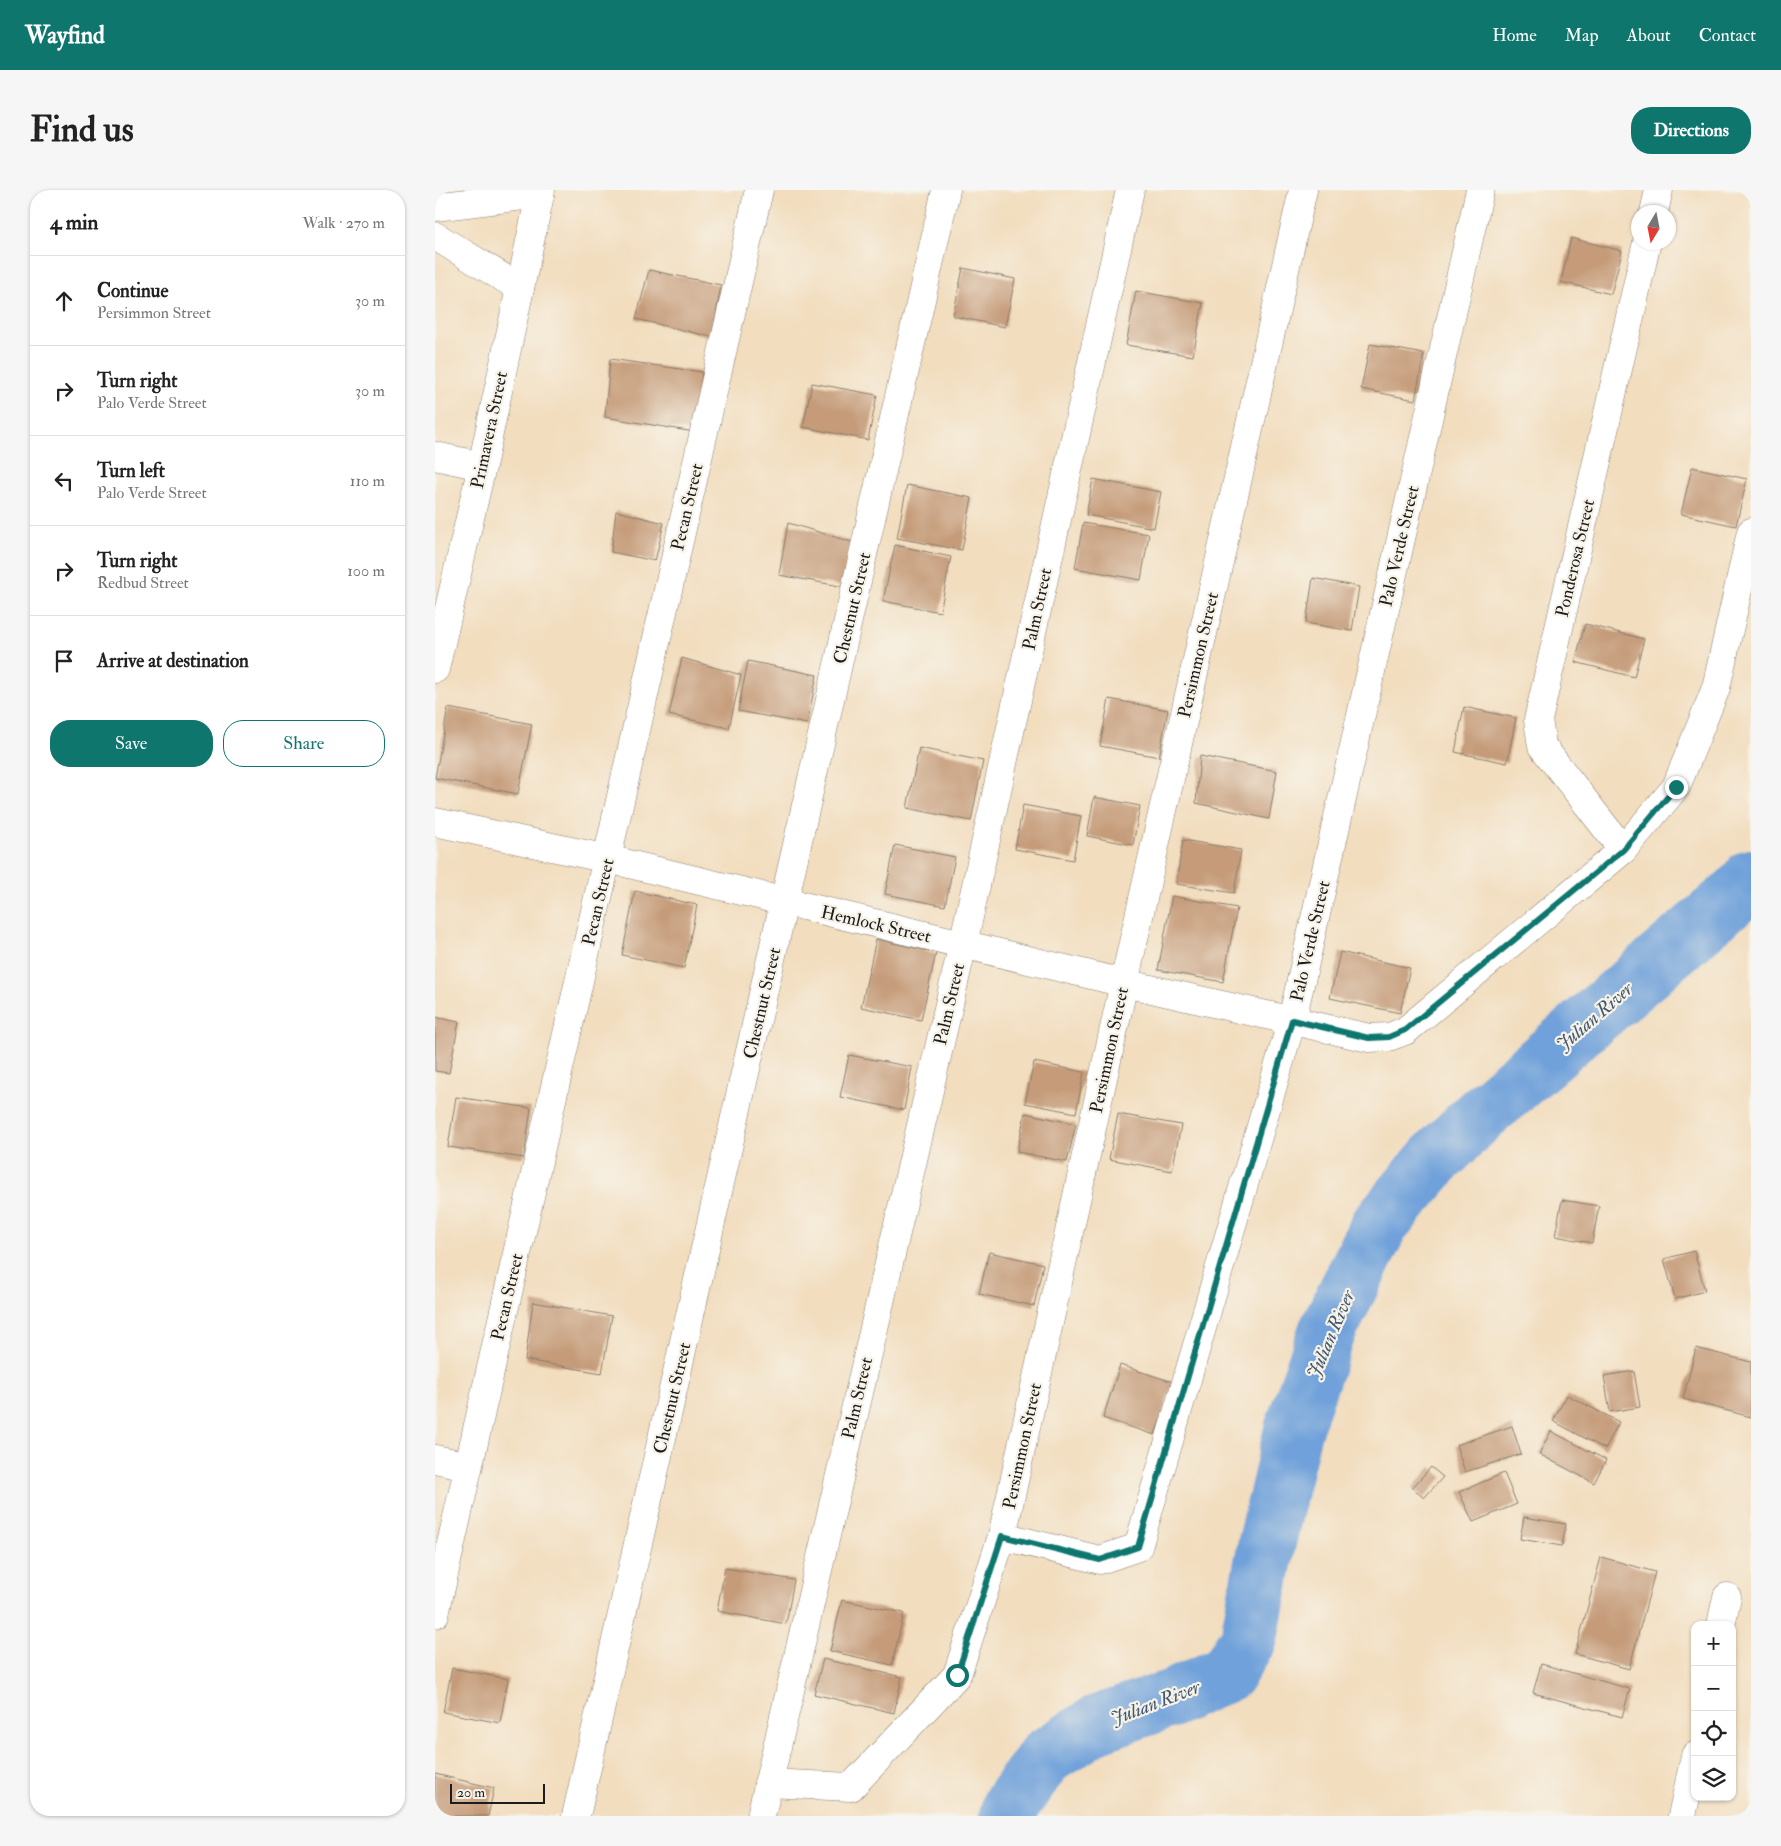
<!DOCTYPE html>
<meta charset="utf-8">
<style>
:root{--surface:#fff;--page:#f6f6f6;--text:#222;--muted:#767676;--line:#e0e0e0;--accent:#0f766e}
body{margin:0;font-family:"IM FELL Double Pica",serif;background:var(--page);color:var(--text)}
.controls{position:absolute;right:15px;bottom:15px;display:grid;overflow:hidden;border-radius:10px;box-shadow:0 1px 4px #0004}
.controls button{width:45px;height:45px;display:grid;place-items:center;padding:0;border:0;border-bottom:1px solid var(--line);background:var(--surface);color:var(--text);font:25px sans-serif}
.compass{position:absolute;left:1196px;top:15px;width:45px;height:45px;border-radius:50%;background:var(--surface);box-shadow:0 1px 4px #0004;rotate:190deg}
.scale{position:absolute;left:15px;bottom:12px;width:95px;box-sizing:border-box;padding-left:5px;border:2px solid #1c1c1c;border-top:0;font-size:14px;line-height:18px;white-space:nowrap;color:#1c1c1c;-webkit-text-stroke:4px #f7f3e8;paint-order:stroke}
.stop{position:absolute;width:15px;height:15px;margin:-11px;border:4px solid #0f766e;border-radius:50%;background:#fff}
.stop.end{background:#0f766e;border-color:#fff;box-shadow:0 1px 5px #0008}
.list{margin:0;padding:0;list-style:none}
h2{display:flex;justify-content:space-between;align-items:center;height:65px;margin:0;padding:0 20px;font-size:21px}
h2 small{font-size:16px;font-weight:400;color:var(--muted)}
.list li{display:grid;grid-template-columns:32px 1fr auto;gap:15px;align-items:center;box-sizing:border-box;height:90px;padding:0 20px;border-top:1px solid var(--line)}
.list b{display:block;font-size:19px;white-space:nowrap}
.list p{margin:0;font-size:16px;white-space:nowrap;color:var(--muted)}
.list em{font-size:16px;font-style:normal;color:var(--muted)}
.actions{display:flex;gap:10px;padding:15px 20px}
.actions a{flex:1;padding:11px 0;border:1px solid var(--accent);border-radius:20px;text-align:center;font-size:18px;color:var(--accent)}
.actions .main{background:var(--accent);color:#fff}
.icon{flex:none;width:28px;height:28px;fill:none;stroke:currentColor;stroke-width:2;stroke-linecap:round;stroke-linejoin:round}
.map{position:relative;flex:none;width:1316px;height:1626px;overflow:hidden;border-radius:20px}
header{display:flex;align-items:center;gap:30px;box-sizing:border-box;height:70px;padding:0 25px;background:var(--accent);color:#fff}
header strong{font-size:24px}
nav{display:flex;gap:28px;margin-inline-start:auto;font-size:18px}
.intro{display:flex;align-items:center;justify-content:space-between;box-sizing:border-box;height:120px;padding:0 30px}
h1{margin:0;font-size:35px}
.button{padding:12px 22px;border-radius:20px;background:var(--accent);color:#fff;font-size:18px;font-weight:700}
main{display:flex;gap:30px;padding:0 30px}
aside{flex:1;background:var(--surface);border-radius:20px;box-shadow:0 1px 4px #0004}
.map>svg:first-child{display:block}
.lines{fill:none;stroke-linecap:round;stroke-linejoin:round}
.river{stroke:#70a1da;stroke-width:58}
.building{fill:#c59b79}
.street-casing{stroke:#877c6d;stroke-width:29}
.street{stroke:#fff;stroke-width:28}
.route{stroke:#0f766e;stroke-width:6}
.labels{text-anchor:middle;stroke-width:4.5;stroke-linejoin:round;paint-order:stroke}
.street-label{font-size:18px;fill:#1c1c1c;stroke:#f7f3e8}
.water-label{font-size:19px;font-style:italic;fill:#425871;stroke:#f7f3e8}
</style>
<header>
<strong>Wayfind</strong>
<nav><a>Home</a><a>Map</a><a>About</a><a>Contact</a></nav>
</header>
<div class="intro"><h1>Find us</h1><a class="button">Directions</a></div>
<main>
<aside>
<h2>4 min<small>Walk · 270 m</small></h2>
<ul class="list">
<li><svg class="icon" aria-label="ahead" viewBox="0 0 24 24"><path d="M12 20V5M6 11l6-6 6 6"/></svg><div><b>Continue</b><p>Persimmon Street</p></div><em>30 m</em></li>
<li><svg class="icon" aria-label="right" viewBox="0 0 24 24"><path d="M7 20v-9h11M14 6l5 5-5 5"/></svg><div><b>Turn right</b><p>Palo Verde Street</p></div><em>30 m</em></li>
<li><svg class="icon" aria-label="left" viewBox="0 0 24 24"><path d="M17 20v-9H6M10 6l-5 5 5 5"/></svg><div><b>Turn left</b><p>Palo Verde Street</p></div><em>110 m</em></li>
<li><svg class="icon" aria-label="right" viewBox="0 0 24 24"><path d="M7 20v-9h11M14 6l5 5-5 5"/></svg><div><b>Turn right</b><p>Redbud Street</p></div><em>100 m</em></li>
<li><svg class="icon" aria-label="arrive" viewBox="0 0 24 24"><path d="M6 21V4h12l-3 4 3 4H6"/></svg><div><b>Arrive at destination</b></div></li>
</ul>
<div class="actions"><a class="main">Save</a><a>Share</a></div>
</aside>
<div class="map">
<svg width="1316" height="1626" viewBox="0 0 1316 1626">
<rect width="100%" height="100%" fill="#f7f3e8"/>
<filter id="ink" filterUnits="userSpaceOnUse"><feTurbulence type="fractalNoise" baseFrequency=".02" numOctaves="2"/><feDisplacementMap in="SourceGraphic" scale="10" xChannelSelector="R" yChannelSelector="G"/><feConvolveMatrix kernelMatrix="1 2 1 2 8 2 1 2 1" color-interpolation-filters="sRGB"/></filter>
<filter id="wash" filterUnits="userSpaceOnUse"><feTurbulence type="fractalNoise" baseFrequency=".0096" numOctaves="4" result="noise"/><feDisplacementMap in="SourceGraphic" scale="20" xChannelSelector="R" yChannelSelector="G"/><feGaussianBlur stdDeviation="1.12" result="paint"/><feColorMatrix in="noise" values="0 0 0 0 0 0 0 0 0 0 0 0 0 0 0 0 0 1.4 0 .05"/><feComposite in="paint" operator="in"/></filter>
<g filter="url(#wash)">
<rect width="100%" height="100%" fill="#f2ddbe"/>
<g class="lines">
<path class="river" d="M573,1626l3,-12 34,-47 52,-33 76,-26 54,-25 22,-35 18,-96 26,-112 34,-98 53,-108 55,-65 44,-43 264,-227 8,-11"/>
</g>
<g id="blocks">
<g class="building">
<path d="M1136,48l51,13 -11,43 -50,-12z"/>
<path d="M528,78l52,11 -10,48 -52,-11z"/>
<path d="M214,80l72,15 -9,52 -76,-18z"/>
<path d="M701,101l67,12 -10,53 -67,-11z"/>
<path d="M935,154l54,10 -9,46 -54,-11z"/>
<path d="M175,169l92,13 -8,60 -89,-15z"/>
<path d="M377,193l65,12 -9,45 -65,-13z"/>
<path d="M1257,277l55,12 -11,47 -55,-12z"/>
<path d="M658,289l68,13 -7,36 -68,-13z"/>
<path d="M472,295l65,13 -10,52 -65,-12z"/>
<path d="M181,321l48,12 -9,38 -44,-9z"/>
<path d="M353,333l64,19 -7,45 -66,-12z"/>
<path d="M648,333l66,11 -8,46 -66,-12z"/>
<path d="M460,355l56,12 -11,55 -57,-11z"/>
<path d="M878,388l46,9 -7,44 -46,-8z"/>
<path d="M1150,434l59,15 -10,38 -59,-15z"/>
<path d="M247,468l59,17 -12,53 -60,-13z"/>
<path d="M313,471l69,14 -10,49 -69,-13z"/>
<path d="M674,509l59,11 -9,47 -59,-11z"/>
<path d="M1029,517l52,11 -9,45 -52,-11z"/>
<path d="M13,518l84,16 -14,70 -83,-16z"/>
<path d="M484,558l64,13 -12,60 -64,-13z"/>
<path d="M765,566l77,15 -8,48 -73,-16z"/>
<path d="M659,607l46,9 -7,39 -46,-9z"/>
<path d="M588,615l58,11 -8,44 -58,-11z"/>
<path d="M748,650l58,10 -7,43 -58,-9z"/>
<path d="M460,655l60,12 -10,49 -60,-12z"/>
<path d="M200,701l62,14 -13,63 -62,-13z"/>
<path d="M737,706l65,12 -14,74 -65,-12z"/>
<path d="M441,749l60,14 -15,67 -60,-13z"/>
<path d="M905,762l70,16 -10,45 -70,-15z"/>
<path d="M0,827l24,5 -10,51 -14,-2z"/>
<path d="M414,865l63,12 -8,43 -64,-13z"/>
<path d="M599,872l50,10 -8,41 -51,-10z"/>
<path d="M21,907l75,11 -7,50 -76,-11z"/>
<path d="M590,923l51,11 -9,38 -50,-10z"/>
<path d="M683,924l63,11 -9,46 -63,-12z"/>
<path d="M1127,1010l37,6 -7,37 -37,-7z"/>
<path d="M1259,1061l11,40 -30,8 -11,-40z"/>
<path d="M554,1062l54,12 -9,42 -55,-12z"/>
<path d="M98,1112l79,14 -10,57 -77,-13z"/>
<path d="M1261,1158l55,14v55l-68,-18z"/>
<path d="M685,1175l53,17 -18,53 -52,-17z"/>
<path d="M1199,1181l6,36 -30,5 -6,-36z"/>
<path d="M1132,1205l52,27 -14,27 -52,-28z"/>
<path d="M1077,1236l9,28 -56,18 -9,-27z"/>
<path d="M1116,1241l55,29 -12,23 -55,-29z"/>
<path d="M996,1277l12,10 -19,21 -12,-10z"/>
<path d="M1069,1283l13,31 -44,18 -14,-30z"/>
<path d="M1089,1327l42,7 -4,22 -42,-7z"/>
<path d="M1166,1367l54,15 -26,97 -54,-15z"/>
<path d="M290,1378l69,12 -8,44 -69,-13z"/>
<path d="M407,1410l62,13 -12,52 -62,-14z"/>
<path d="M388,1469l79,18 -8,36 -80,-19z"/>
<path d="M1106,1474l89,25 -8,28 -89,-24z"/>
<path d="M17,1478l56,11 -8,44 -57,-11z"/>
<path d="M0,1584l59,14 -6,28h-53z"/>
</g>
</g>
</g>
<g filter="url(#ink)">
<use href="#blocks" fill-opacity="0" stroke="#877c6d" stroke-width="1"/>
<g class="lines">
<g class="street-casing">
<g id="street">
<path d="M0,17l105,-13"/>
<path d="M1219,22l5,-22"/>
<path d="M0,46l85,52"/>
<path d="M0,266l47,10"/>
<path d="M0,479l47,-203 59,-276"/>
<path d="M0,632l173,37 516,124 245,55 20,-1 16,-6 218,-181 53,-63 40,-99 35,-156"/>
<path d="M1188,660l-81,-104 -4,-26 109,-478"/>
<path d="M0,1269l33,7"/>
<path d="M567,1346l98,24 38,-13 154,-527 188,-830"/>
<path d="M0,1424l324,-1424"/>
<path d="M1286,1435l6,-28"/>
<path d="M333,1593l83,4 106,-112 45,-139 122,-553 179,-793"/>
<path d="M141,1626l370,-1626"/>
<path d="M326,1626l202,-872 167,-754"/>
<path d="M1247,1626l13,-60"/>
</g>
</g>
<use href="#street" class="street"/>
</g>
</g>
<g class="lines" filter="url(#ink)">
<path class="route" d="M522,1485l45,-139 98,24 38,-13 154,-527 77,18 20,-1 16,-7 218,-180 53,-63"/>
</g>
<g class="labels">
<g class="street-label">
<text transform="translate(54 240) rotate(-78)" y="6">Primavera Street</text>
<text transform="translate(252 317) rotate(-77)" y="6">Pecan Street</text>
<text transform="translate(964 356) rotate(-77)" y="6">Palo Verde Street</text>
<text transform="translate(1140 368) rotate(-77)" y="6">Ponderosa Street</text>
<text transform="translate(417 418) rotate(-77)" y="6">Chestnut Street</text>
<text transform="translate(602 419) rotate(-78)" y="6">Palm Street</text>
<text transform="translate(763 465) rotate(-77)" y="6">Persimmon Street</text>
<text transform="translate(163 712) rotate(-77)" y="6">Pecan Street</text>
<text transform="translate(441 734) rotate(13)" y="6">Hemlock Street</text>
<text transform="translate(875 751) rotate(-77)" y="6">Palo Verde Street</text>
<text transform="translate(327 813) rotate(-77)" y="6">Chestnut Street</text>
<text transform="translate(514 814) rotate(-77)" y="6">Palm Street</text>
<text transform="translate(674 860) rotate(-78)" y="6">Persimmon Street</text>
<text transform="translate(72 1107) rotate(-77)" y="6">Pecan Street</text>
<text transform="translate(237 1208) rotate(-77)" y="6">Chestnut Street</text>
<text transform="translate(422 1208) rotate(-77)" y="6">Palm Street</text>
<text transform="translate(587 1256) rotate(-78)" y="6">Persimmon Street</text>
</g>
<g class="water-label">
<text transform="translate(1159 826) rotate(-41)" y="7">Julian River</text>
<text transform="translate(895 1144) rotate(-67)" y="7">Julian River</text>
<text transform="translate(720 1512) rotate(-21)" y="7">Julian River</text>
</g>
</g>
</svg>
<div class="controls">
<button>+</button>
<button>−</button>
<button><svg class="icon" aria-label="locate" viewBox="0 0 24 24"><circle cx="12" cy="12" r="6"/><path d="M12 2v4M12 18v4M2 12h4M18 12h4"/></svg></button>
<button><svg class="icon" aria-label="layers" viewBox="0 0 24 24"><path d="M12 4l9 5-9 5-9-5zM3 14l9 5 9-5"/></svg></button>
</div>
<svg class="compass" viewBox="-18 -18 36 36"><path d="M0-13l5 13h-10z" fill="#e53935"/><path d="M0 13l5-13h-10z" fill="#767676"/></svg>
<div class="scale">20 m</div>
<div class="stop" style="left:522px;top:1485px"></div>
<div class="stop end" style="left:1241px;top:597px"></div>
</div>
</main>
